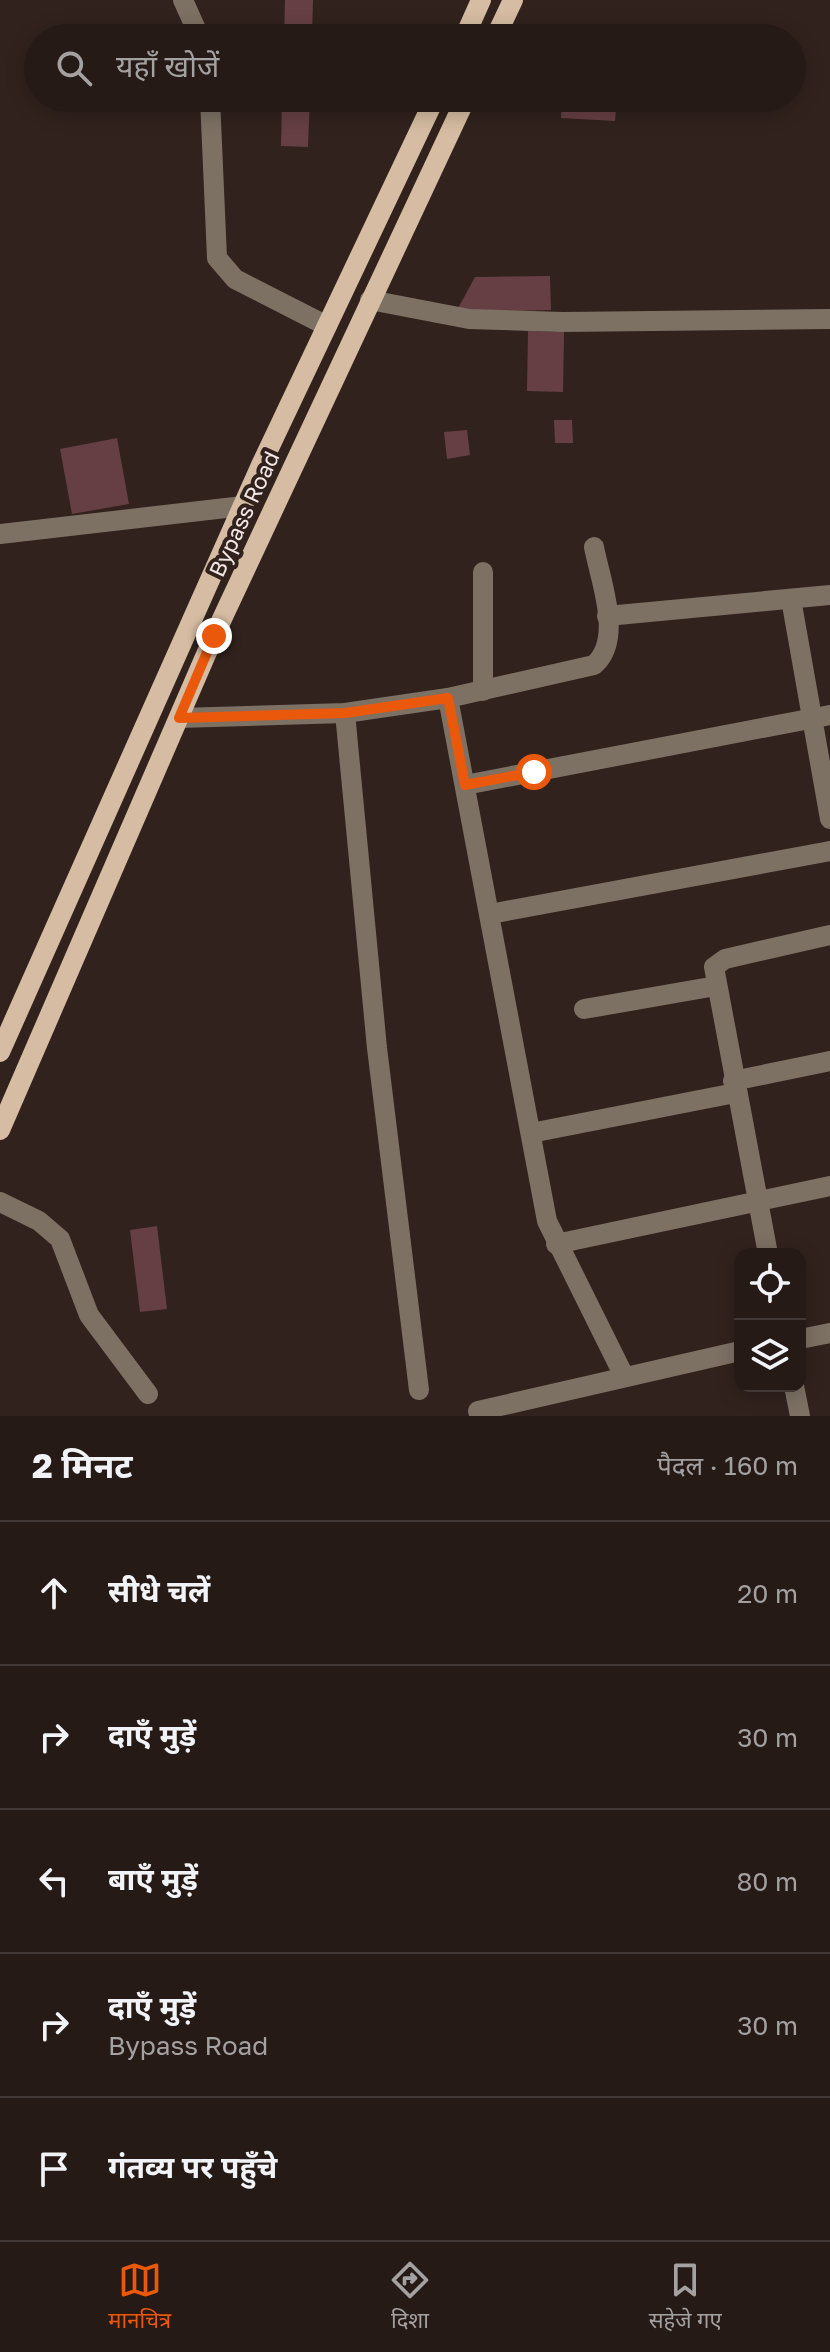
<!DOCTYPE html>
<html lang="hi">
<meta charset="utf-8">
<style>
:root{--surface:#251a16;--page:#2d231f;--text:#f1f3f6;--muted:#a3a1a1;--line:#423835;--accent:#ea580c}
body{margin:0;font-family:"Golos Text","Noto Sans Devanagari",sans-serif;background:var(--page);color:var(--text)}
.controls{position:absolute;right:24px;bottom:24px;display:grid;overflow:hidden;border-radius:16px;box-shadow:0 4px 20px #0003}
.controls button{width:72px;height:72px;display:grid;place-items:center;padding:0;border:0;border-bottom:2px solid var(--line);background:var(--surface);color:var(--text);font:40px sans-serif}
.stop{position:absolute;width:24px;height:24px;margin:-18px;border:6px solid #ea580c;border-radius:50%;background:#fff}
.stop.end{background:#ea580c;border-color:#fff;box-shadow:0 2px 8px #0008}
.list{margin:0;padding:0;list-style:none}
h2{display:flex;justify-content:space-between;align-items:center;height:104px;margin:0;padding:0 32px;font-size:34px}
h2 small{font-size:26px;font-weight:400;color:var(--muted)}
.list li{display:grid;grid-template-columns:52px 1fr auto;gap:24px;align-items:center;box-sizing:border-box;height:144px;padding:0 32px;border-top:2px solid var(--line)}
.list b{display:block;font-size:30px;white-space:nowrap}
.list p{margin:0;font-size:26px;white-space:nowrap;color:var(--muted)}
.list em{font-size:26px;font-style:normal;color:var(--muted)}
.icon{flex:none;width:44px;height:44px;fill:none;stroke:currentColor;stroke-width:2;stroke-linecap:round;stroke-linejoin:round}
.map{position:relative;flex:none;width:830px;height:1416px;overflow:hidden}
.search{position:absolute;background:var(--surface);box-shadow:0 4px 20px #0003;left:24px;right:24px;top:24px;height:88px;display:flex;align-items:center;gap:20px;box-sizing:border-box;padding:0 28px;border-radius:44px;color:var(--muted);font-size:30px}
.sheet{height:824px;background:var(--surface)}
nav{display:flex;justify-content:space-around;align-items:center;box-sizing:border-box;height:112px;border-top:2px solid var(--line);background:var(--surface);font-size:22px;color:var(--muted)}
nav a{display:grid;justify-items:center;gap:4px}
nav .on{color:var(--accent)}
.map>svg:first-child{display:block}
.building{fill:#663f44}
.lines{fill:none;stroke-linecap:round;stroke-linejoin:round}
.minor{stroke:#7d7164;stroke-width:20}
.major{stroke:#d6bca2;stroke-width:20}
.route{stroke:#ea580c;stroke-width:10}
.labels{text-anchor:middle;stroke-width:8;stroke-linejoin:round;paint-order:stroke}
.street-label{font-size:22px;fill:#f3e8e5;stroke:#31221d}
</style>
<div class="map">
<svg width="830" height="1416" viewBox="0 0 830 1416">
<rect width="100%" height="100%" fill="#31221d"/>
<g class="building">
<path d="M285,0h28l-1,38h-28z"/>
<path d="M282,98h28l-2,49 -27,-1z"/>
<path d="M562,98h55l-2,23 -54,-3z"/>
<path d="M550,276l1,34 -95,2 19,-35z"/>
<path d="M528,331l36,1 -1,60 -36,-1z"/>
<path d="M554,420h18l1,23h-18z"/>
<path d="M467,430l3,25 -23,4 -3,-27z"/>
<path d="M117,438l12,66 -57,10 -12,-65z"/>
<path d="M157,1226l10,83 -27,3 -10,-82z"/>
</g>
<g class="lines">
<g class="minor">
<path d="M183,0l17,38"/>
<path d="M210,98l7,160 18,21 92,47"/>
<path d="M370,300l99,19 94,3 267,-3"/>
<path d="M0,534l243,-28"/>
<path d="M791,599l39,220"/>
<path d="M607,616l223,-21"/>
<path d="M483,691v-119"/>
<path d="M448,698l99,523 77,155"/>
<path d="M345,713l32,335 42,342"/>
<path d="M179,718l166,-5 103,-15 146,-33c30,-26 6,-85 0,-118"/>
<path d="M465,785l365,-70"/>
<path d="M490,914l340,-63"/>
<path d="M584,1009l132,-23"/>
<path d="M733,1081l97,-20"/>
<path d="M531,1133l204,-40"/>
<path d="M0,1202l39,19 21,18 29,76 59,79"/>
<path d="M556,1244l274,-58"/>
<path d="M768,1254l-54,-287 11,-8 105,-24"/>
<path d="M800,1339l30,-6"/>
<path d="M794,1386l6,30"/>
<path d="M478,1411l262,-60"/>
</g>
<g class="major">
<path d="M464,38l17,-38"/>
<path d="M495,38l18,-38"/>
<path d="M0,1052l261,-587 174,-367"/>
<path d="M0,1130l214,-494 252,-538"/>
</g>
</g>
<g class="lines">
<path class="route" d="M214,636l-35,82 166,-5 103,-15 17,87 69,-13"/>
</g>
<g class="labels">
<g class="street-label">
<text transform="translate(244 514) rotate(-65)" y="8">Bypass Road</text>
</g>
</g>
</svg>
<div class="controls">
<button><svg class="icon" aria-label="locate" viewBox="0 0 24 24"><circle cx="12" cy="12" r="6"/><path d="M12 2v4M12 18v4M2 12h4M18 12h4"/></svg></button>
<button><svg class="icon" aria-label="layers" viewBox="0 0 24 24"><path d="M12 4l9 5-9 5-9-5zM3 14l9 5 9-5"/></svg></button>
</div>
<div class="stop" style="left:534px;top:772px"></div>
<div class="stop end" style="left:214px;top:636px"></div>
<div class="search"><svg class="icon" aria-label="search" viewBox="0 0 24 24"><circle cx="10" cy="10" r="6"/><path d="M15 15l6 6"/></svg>यहाँ खोजें</div>
</div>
<section class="sheet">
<h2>2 मिनट<small>पैदल · 160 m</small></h2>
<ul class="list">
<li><svg class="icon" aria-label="ahead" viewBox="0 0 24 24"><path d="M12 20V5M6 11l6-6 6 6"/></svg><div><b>सीधे चलें</b></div><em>20 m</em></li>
<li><svg class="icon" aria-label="right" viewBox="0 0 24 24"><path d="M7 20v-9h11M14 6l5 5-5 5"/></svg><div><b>दाएँ मुड़ें</b></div><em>30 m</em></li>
<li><svg class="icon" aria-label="left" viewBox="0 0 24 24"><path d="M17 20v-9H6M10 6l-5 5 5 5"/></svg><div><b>बाएँ मुड़ें</b></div><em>80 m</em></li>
<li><svg class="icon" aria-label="right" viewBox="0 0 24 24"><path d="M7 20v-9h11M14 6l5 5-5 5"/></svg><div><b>दाएँ मुड़ें</b><p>Bypass Road</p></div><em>30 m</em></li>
<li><svg class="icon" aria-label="arrive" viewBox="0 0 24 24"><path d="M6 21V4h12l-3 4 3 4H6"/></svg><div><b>गंतव्य पर पहुँचे</b></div></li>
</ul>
</section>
<nav>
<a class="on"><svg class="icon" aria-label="map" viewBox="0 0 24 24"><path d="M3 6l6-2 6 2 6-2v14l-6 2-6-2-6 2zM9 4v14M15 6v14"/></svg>मानचित्र</a>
<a><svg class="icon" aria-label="directions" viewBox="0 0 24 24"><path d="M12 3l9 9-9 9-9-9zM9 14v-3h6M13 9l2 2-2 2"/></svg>दिशा</a>
<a><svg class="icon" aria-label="saved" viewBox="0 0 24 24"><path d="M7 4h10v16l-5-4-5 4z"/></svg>सहेजे गए</a>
</nav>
